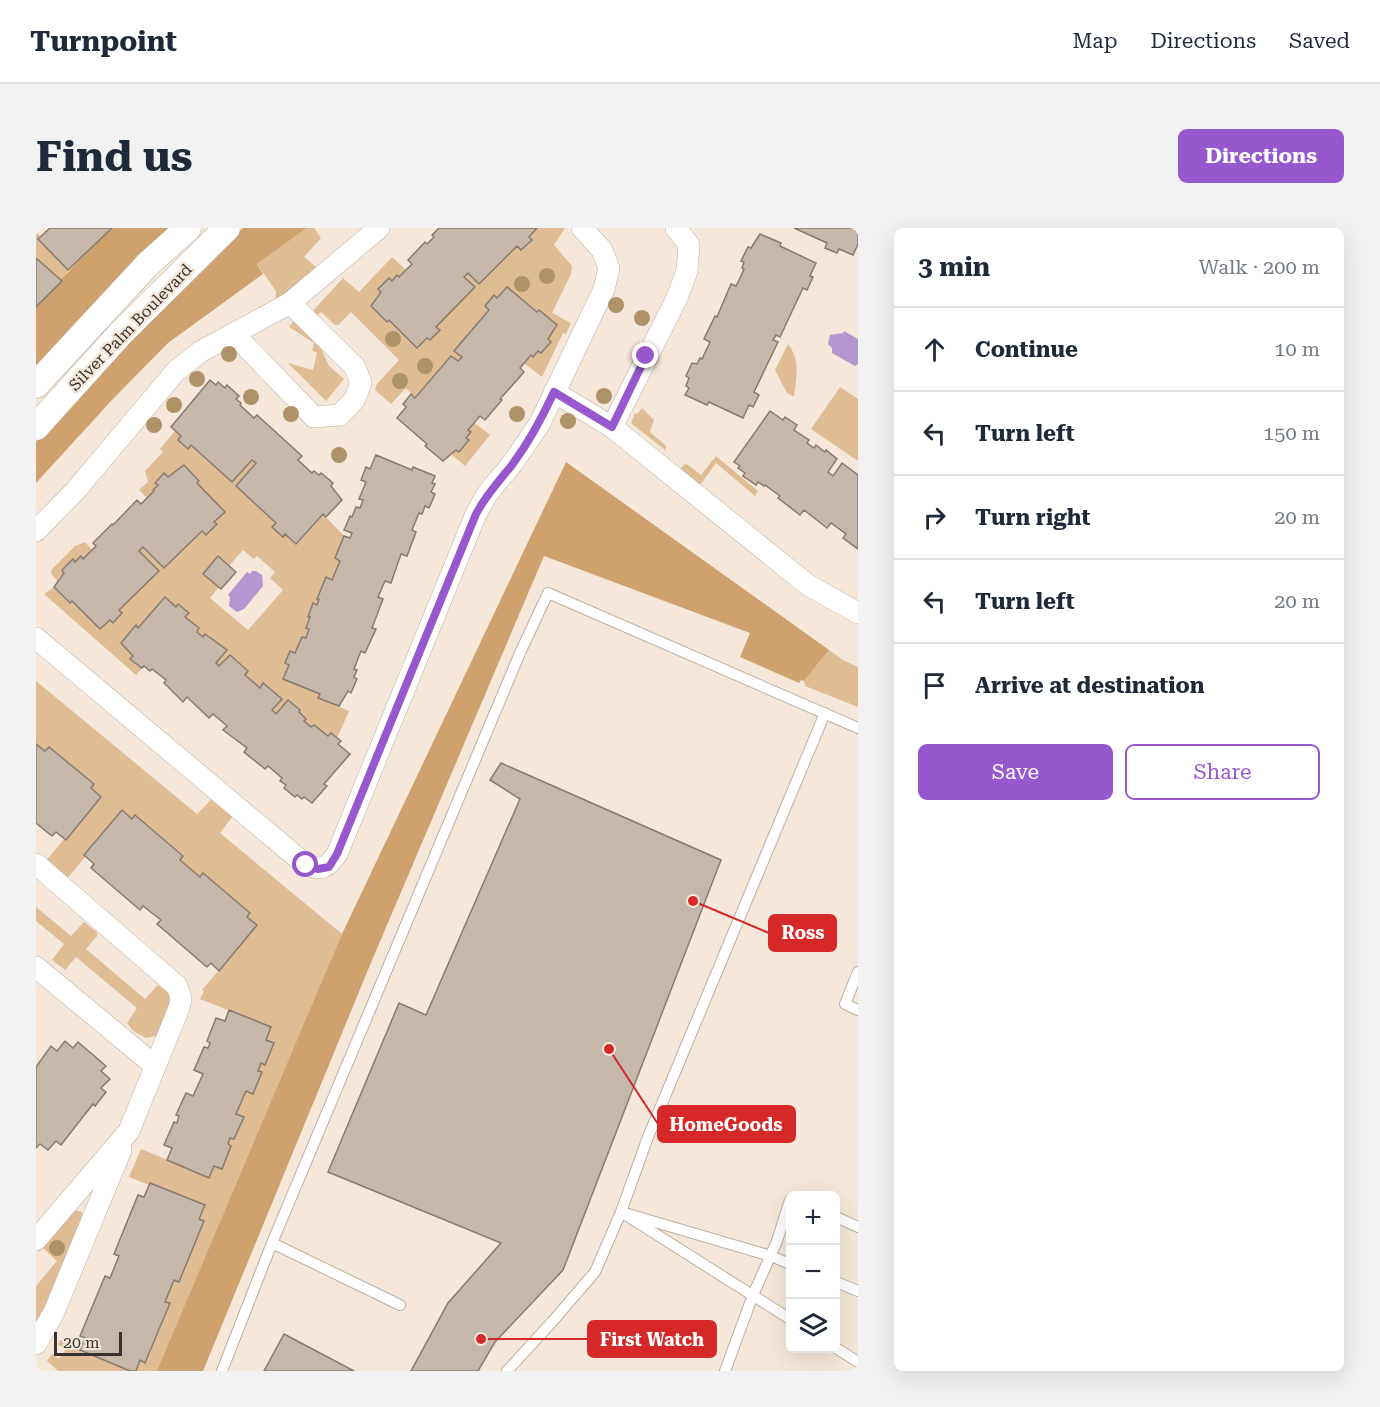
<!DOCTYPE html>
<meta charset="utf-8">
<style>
:root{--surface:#fff;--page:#f2f2f3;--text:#1f2937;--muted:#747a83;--line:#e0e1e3;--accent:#9758ce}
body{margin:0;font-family:"Roboto Serif",serif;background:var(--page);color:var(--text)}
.controls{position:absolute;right:18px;bottom:18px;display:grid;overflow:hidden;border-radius:9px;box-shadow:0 6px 24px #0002}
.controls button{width:54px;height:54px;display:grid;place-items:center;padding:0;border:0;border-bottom:2px solid var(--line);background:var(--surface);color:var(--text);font:30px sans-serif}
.scale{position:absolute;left:18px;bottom:15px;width:68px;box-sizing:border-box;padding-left:6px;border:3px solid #37322d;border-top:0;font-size:16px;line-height:21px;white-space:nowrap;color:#37322d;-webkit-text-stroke:4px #f5e8da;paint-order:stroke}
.stop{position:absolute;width:18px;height:18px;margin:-14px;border:4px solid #9758ce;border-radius:50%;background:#fff}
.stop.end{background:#9758ce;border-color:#fff;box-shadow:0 2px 6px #0008}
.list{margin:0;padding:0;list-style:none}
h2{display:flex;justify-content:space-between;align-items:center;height:78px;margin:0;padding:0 24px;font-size:26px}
h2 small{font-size:20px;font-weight:400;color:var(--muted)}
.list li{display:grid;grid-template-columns:39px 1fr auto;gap:18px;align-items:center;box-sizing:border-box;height:84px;padding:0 24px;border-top:2px solid var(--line)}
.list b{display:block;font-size:22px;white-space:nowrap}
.list em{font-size:20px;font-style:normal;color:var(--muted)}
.actions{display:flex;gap:12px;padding:18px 24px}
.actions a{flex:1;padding:14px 0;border:2px solid var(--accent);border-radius:9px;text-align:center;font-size:21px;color:var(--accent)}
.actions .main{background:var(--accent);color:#fff}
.icon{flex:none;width:33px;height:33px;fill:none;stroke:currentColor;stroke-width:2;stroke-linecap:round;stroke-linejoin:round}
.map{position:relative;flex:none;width:822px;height:1143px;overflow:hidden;border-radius:9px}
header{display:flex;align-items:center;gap:36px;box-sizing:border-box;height:84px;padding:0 30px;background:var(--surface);border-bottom:2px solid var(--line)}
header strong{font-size:28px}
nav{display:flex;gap:33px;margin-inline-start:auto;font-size:21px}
.intro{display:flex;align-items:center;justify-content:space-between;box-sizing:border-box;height:144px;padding:0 36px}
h1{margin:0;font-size:42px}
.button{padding:15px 27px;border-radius:9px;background:var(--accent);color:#fff;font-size:21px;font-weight:700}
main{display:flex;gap:36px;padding:0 36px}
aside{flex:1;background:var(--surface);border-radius:9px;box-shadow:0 6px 24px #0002}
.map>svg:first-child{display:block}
.green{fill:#dfbc94;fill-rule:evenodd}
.forest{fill:#cfa16d}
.water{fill:#b397d1}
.building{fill:#c5b8ab;stroke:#877b6f;stroke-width:1.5}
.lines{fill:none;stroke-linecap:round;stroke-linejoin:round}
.service-casing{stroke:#bbafa2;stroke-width:12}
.minor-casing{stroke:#bbafa2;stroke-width:22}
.tertiary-casing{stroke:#bbafa2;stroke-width:27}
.service{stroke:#fff;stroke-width:10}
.minor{stroke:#fff;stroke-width:21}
.tertiary{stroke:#fff;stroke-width:26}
.tree{fill:#b09268}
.route{stroke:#9758ce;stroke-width:8}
.labels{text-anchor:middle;stroke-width:5;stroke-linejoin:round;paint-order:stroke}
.street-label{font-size:16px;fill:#37322d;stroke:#f5e8da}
.leader{fill:none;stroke:#d62828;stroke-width:2}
.callout-dot{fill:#d62828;stroke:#f5e8da;stroke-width:2}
.callout{fill:#d62828;stroke:#d62828;stroke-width:2}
.callout-label{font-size:18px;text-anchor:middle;font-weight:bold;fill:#fff}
</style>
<header>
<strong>Turnpoint</strong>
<nav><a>Map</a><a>Directions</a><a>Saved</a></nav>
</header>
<div class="intro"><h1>Find us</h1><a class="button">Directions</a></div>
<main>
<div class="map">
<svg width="822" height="1143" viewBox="0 0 822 1143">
<rect width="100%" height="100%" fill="#f5e8da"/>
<g class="green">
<path d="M271,0h7l7,10 -17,19 12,10 -34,30 -6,1v-7l-19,-27z"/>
<path d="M501,0h28l-11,17 18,21 -1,8 -19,39 19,10 -5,11 -3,-1 -21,44 -18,-14 14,-12 3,2 9,-11 -2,-3 9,-14 -18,-15 -2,2 -30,-25 -10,11 -3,-2 -9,10 4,4 -34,41 7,6 -4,4 -7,-5 -36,42 -9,-10 -15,16 -16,-14 2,-6 22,-24 -48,-48 -13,13h-3l-14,-13 -6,5 -3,-5 31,-34 16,14 33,-35 14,13 -7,7 -2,-2 -5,6 -3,-3 -11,11 3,3 -6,6 1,2 -5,6 16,16 2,-2 28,28 10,-10 3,2 10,-10 -4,-3 38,-39 -10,-11 4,-4 11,11 38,-38 5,4 9,-10 -2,-3z"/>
<path d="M0,4l5,5 -3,3 30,30 -6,11 -26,-23z"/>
<path d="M257,94h4l21,20 11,24 15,13 -18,22 -38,-38 25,7 4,-17 -5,-3 2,-7 -25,-16z"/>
<path d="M752,116c13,16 8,35 6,53l-7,-4 -12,-23z"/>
<path d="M804,159l18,12v62l-47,-32z"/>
<path d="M606,180l12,12 -4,12 16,14 -1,4 -34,-27 4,-10 2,1z"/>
<path d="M439,195l15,12 -25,31 -13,-11 4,-5 3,2 12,-20 -3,-2z"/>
<path d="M139,203l6,5 -3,4 10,9 3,-4 61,15 4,3 -20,23 40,37 -3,5 10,9 2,-3 11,10 27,-30 21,22 -9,22 5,3 -8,18 -6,-2 -9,28 -4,-2 -7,25 3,1 -3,9 -5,-1 -6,16 -5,-2 -5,12 4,2 -6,13 37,16 -1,4 30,13 -12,27 -6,-5 -3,3 -14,-11 -3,2 -7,-6 2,-3 -7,-6 1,-2 -12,-10 -12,14 -4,-4 9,-12 -17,-15 -4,5 -15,-13 3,-4 -18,-16 -11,11 -3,-3 10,-13 -20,-16 -3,3 -6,-5 2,-4 -14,-11 3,-5 -10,-8 -2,3 -11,-10 -27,31 -3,-2 -14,16 12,14 -2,3 11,9 -6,7 -92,-81 10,-7 15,16 3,-2 41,21 9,-8 -3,-4 20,-59 4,-4 59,-16 4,4 11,-10 -20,-42 2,-3 -15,-15 -16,12 -4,-3 -9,8 3,3 -11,13 -8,-8 9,-8 -3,-11 18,-19 -3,-3zM207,322l11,9 3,-3 18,16 -5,6 13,12 -35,40 -38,-32 8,-10 3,1 15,-17 -7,-6z"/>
<path d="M680,228l42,35 -3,5 -39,-33 -20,28 -18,-20 7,-7 3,1 13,10z"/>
<path d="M49,314l7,8 -9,9 -2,-2 -6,5 -2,-2 -11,10 2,3 -6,5 2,2 -2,2 -7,-9 1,-4 23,-23z"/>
<path d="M793,422l14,10 15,7v40l-53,-21 -1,-5z"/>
<path d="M0,453l161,133 14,-14 10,2 12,14 -13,17 122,101 -115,280 -69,157h-22l4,-11 6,2 24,-58 -5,-2 9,-22 5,2 25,-60 -5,-3 5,-14 -54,-22 -1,2 -20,-8 12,-28 68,28 5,-11 8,3 9,-23 -3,-2 2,-6 5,1 8,-22 -7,-3 10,-23 15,-19 -3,-1 3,-8 3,2 10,-22 -8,-3 5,-13 -71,-28 4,-8 -2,-1 55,-65 -10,-8 3,-4 -47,-40 -3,4 -20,-17 3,-5 -48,-40 -3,4 -10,-9 -38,44 2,2 -19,23 -21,-18 18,-22 2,1 35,-43 -65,-53z"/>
<path d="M0,679l35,29 13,-14 13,10v4l-11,13 59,50 13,-14 13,10 3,12 -9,23 -9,6 -10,2 -13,-7 -6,-8 10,-15 -61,-51 -11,13 -13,-10 12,-16 -28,-23z"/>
<path d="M38,982l8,2 1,4 -47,113v-43l21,-25 -14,-13 2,-4z"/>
<path d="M24,1112l21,7 -1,4 50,20h-72l-11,-10 5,-7 7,5 7,-10 -8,-4z"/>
</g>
<g class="forest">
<path d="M76,0h57l-74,75 -59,65v-61c23,-26 49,-53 76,-79z"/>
<path d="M207,0h64l-50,36 6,10 -95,69 -57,58 -75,82v-41l136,-147z"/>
<path d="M530,234l263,188 -25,31 -3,-1 -2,3 -59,-26 10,-24 -206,-77 -174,409 -167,406h-46l185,-437z"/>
</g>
<g class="water">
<path d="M808,103l14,8v25l-3,2 -23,-13v-5l-4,-4 2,-9 13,-2z"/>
<path d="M216,343h4l6,4 1,11 -19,23 -7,3 -8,-6 1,-9 -2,-2 19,-23 3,2z"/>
</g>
<g class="building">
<path d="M14,0h62l-44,42 -30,-31z"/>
<path d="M403,0h98l-8,9 3,3 -11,10 -4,-4 -38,38 -11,-11 -4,4 11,10 -39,40 4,3 -10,10 -3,-2 -10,10 -28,-28 -2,2 -16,-16 10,-14 -3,-3 11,-11 3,3 5,-6 2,2 13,-13 -4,-4 17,-18 2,2 7,-7 -2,-2z"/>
<path d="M758,0h64v16l-5,11 -14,-6 -2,4 -12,-5 2,-5z"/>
<path d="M724,6l21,9 -1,3 36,17 -6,13 3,1 -6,13 -4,-2 -23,49 -4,-2 -3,5 5,2 -24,50 5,3 -6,12 -4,-2 -6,13 -34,-16 -2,3 -22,-10 4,-7 -3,-2 3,-8 -3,-2 6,-13 5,1 3,-6 2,1 8,-17 -6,-3 11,-23 2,1 14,-33 5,2 4,-8 4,-9 -2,-1 2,-6 -3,-1 7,-14 3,1z"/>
<path d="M0,30l26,23 -26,26z"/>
<path d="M471,59l30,25 2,-2 18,15 -9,14 3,3 -10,11 -3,-2 -5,6 -2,-2 -11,13 4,4 -24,27 2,1 -17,20 -5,-4 -12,14 3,2 -5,6 3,2 -10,12 -3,-2 -13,11 -18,-15 2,-2 -30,-26 9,-11 -3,-3 8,-10 4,4 36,-42 7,5 4,-4 -8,-6 35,-41 -4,-4 9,-11 3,3z"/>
<path d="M174,152l6,5 2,-3 7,6 2,-3 12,11 -3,3 5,4 -1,2 14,13 3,-3 45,41 -4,4 14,13 2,-2 5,4 2,-2 12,10 -2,3 11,14 -16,17 -3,-3 -27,30 -11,-10 -2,3 -11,-10 4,-4 -40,-37 20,-23 -4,-3 -20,22 -41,-37 -3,4 -10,-9 3,-4 -10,-9z"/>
<path d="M734,183l13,9 2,-3 12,8 -3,5 15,10 -2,3 7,5 2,-3 9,7 1,-2 11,9 -9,13 5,4 9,-13 16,12v74l-15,-11 3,-4 -15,-11 -4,5 -23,-18 -4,5 -22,-17 2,-2 -15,-11 -1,1 -6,-4 -2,3 -13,-9 2,-3 -7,-5 2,-2 -6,-4z"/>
<path d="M340,227l36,15 1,-3 22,9 -3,7 3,1 -4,8 4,2 -6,14 -4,-2 -3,8 -3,-1 -7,17 4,2 -9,24 -6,-2 -10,29 -6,-2 -7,16 5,2 -11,29 4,1 -11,24 -4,-2 -7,18 3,1 -3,7 3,2 -6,14 -3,-2 -9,15 -21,-8 2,-4 -37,-15 6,-14 -4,-2 5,-12 5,2 7,-16 4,1 3,-9 -3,-1 4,-11h-2l5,-14 4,2 2,-6h-2l9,-22 6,3 8,-19 -5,-3 9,-22 6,2 2,-5 -8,-3 6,-14 2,1 4,-10 4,1 3,-8 -4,-1 7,-17 -5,-2 5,-13 4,2z"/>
<path d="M148,237l15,16 -2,2 28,29 -11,10 3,2 -11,11 -4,-4 -38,37 -21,-21 -4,4 20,20 -40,39 3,3 -9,10 -3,-3 -10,9 -28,-28 -2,2 -16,-16 10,-14 -2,-3 11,-11 2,3 6,-6 2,3 13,-13 -3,-3 19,-19 1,1 24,-25 4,4 13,-13 -1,-1 5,-5 -3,-2 9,-10 4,4z"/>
<path d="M182,328l18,16 -15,17 -18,-15z"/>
<path d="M129,369l11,10 2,-3 11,9 -4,4 14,11 -2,4 6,5 2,-3 22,16 -11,13 3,3 11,-11 18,16 -3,4 15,13 3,-5 19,16 -10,11 4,4 12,-14 12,10 -1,2 7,7 -2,2 7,6 3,-2 14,11 3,-3 10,8 -3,3 12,10 -26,30 3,2 -15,17 -8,-6 -2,2 -5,-4 -2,2 -11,-9 2,-3 -6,-4 2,-3 -14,-12 -3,3 -21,-17 3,-4 -24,-18 4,-4 -14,-12 -4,4 -22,-21 -4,5 -19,-19 2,-3 -14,-11 -2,2 -6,-5 -2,2 -12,-9 3,-3 -12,-13 15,-18 2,3z"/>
<path d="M0,516l9,7 4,-4 45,37 -3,4 10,9 -35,43 -10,-8 -4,4 -16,-13z"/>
<path d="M465,535l220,97 -158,410 -68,72 -17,29h-67l37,-68 53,-60 -173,-71 71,-169 27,12 94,-216 -30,-19z"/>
<path d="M86,582l10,9 3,-4 48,41 -3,4 20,17 3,-4 47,40 -3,4 10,8 -38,46 -8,-8 -4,4 -50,-43 4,-4 -18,-14 -3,4 -49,-42 3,-4 -10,-9z"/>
<path d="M193,782l42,17 -5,13 8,3 -9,22 -4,-2 -3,8 4,1 -9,22 -7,-3 -10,23 8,3 -10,22 -4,-1 -2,6 3,2 -9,23 -8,-3 -5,12 -42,-18 5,-12 -8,-3 10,-23 3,1 2,-7 -3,-1 10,-22 7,3 10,-22 -9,-4 10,-23 4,1 2,-5 -3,-2 9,-23 9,3z"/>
<path d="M29,813l8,7 5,-6 28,24 -5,5 9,8 -9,9 5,4 -11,14 -2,-2 -32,41 -5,-4 -8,9 -8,-6 -4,4v-81l15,-21 6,5z"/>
<path d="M114,955l55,22 -6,14 5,2 -25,61 -5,-2 -9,22 5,1 -25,60 -5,-3 -4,11h-6l-50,-21 5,-12 -5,-2 25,-60 5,2 9,-22 -5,-2 24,-59 6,2z"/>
<path d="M248,1106l70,37h-90z"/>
</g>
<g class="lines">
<g class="service-casing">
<g id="service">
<path d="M822,744l-13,32 13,6"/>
<path d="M800,989l22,10"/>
<path d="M236,1015l128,62"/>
<path d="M754,1036l-19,-8 -150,-44 169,107"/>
<path d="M800,1054l22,9"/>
<path d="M800,1120l22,14"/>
<path d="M186,1143l50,-128 248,-590 28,-60 310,135"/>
<path d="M471,1143l45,-49 43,-50 26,-60 27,-75 177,-424"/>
<path d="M689,1143l28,-76 24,-54 13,-41"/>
</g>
</g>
<g class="minor-casing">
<g id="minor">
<path d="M640,0l13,17 -2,26 -10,27 -65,129 196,158 50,28"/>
<path d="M198,106l80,83 26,-2 15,-16 6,-16 -6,-16 -65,-64 89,-75"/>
<path d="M518,164l58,35"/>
<path d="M0,303l40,-41 100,-119 24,-19 90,-49"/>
<path d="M0,410l270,227c16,6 21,3 31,-11l139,-340 11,-20 25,-30 28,-41 64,-134 5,-21 -7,-18 -20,-22"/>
<path d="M0,636l141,122 4,12 -2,10 -50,123 -93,109"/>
<path d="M0,739l118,98"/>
<path d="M0,1116l18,-32 67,-162"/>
</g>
</g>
<g class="tertiary-casing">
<g id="tertiary">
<path d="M0,157l111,-120 41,-37"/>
<path d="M0,199l85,-94 106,-105"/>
</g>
</g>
<use href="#service" class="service"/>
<use href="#minor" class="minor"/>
<use href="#tertiary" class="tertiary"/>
</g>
<g class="tree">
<circle cx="511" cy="48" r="8"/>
<circle cx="486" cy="56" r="8"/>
<circle cx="580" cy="77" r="8"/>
<circle cx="606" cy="90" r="8"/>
<circle cx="357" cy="111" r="8"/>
<circle cx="193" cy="126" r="8"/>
<circle cx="389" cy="138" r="8"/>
<circle cx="161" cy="151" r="8"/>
<circle cx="364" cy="153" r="8"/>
<circle cx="568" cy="168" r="8"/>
<circle cx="215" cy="169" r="8"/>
<circle cx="138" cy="177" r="8"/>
<circle cx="255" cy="186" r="8"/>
<circle cx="481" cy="186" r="8"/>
<circle cx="532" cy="193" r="8"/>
<circle cx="118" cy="197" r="8"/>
<circle cx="303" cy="227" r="8"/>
<circle cx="21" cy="1020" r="8"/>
</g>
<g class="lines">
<path class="route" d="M270,637l12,4 11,-2 8,-13 139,-340c10,-19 23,-33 36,-49 17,-23 30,-47 42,-73l58,35 34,-71"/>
</g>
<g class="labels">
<g class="street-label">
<text transform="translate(94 99) rotate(-46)" y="6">Silver Palm Boulevard</text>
</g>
</g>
<path class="leader" d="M657 673L733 705M573 821L622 896M445 1111L552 1111"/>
<g class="callout-dot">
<circle cx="657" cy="673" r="6"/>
<circle cx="573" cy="821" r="6"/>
<circle cx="445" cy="1111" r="6"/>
</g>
<g class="callout">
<rect x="733" y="687" width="67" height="36" rx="6"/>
<rect x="622" y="878" width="137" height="36" rx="6"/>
<rect x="552" y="1093" width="128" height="36" rx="6"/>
</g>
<g class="callout-label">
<text x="767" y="711">Ross</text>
<text x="690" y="903">HomeGoods</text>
<text x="616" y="1118">First Watch</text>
</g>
</svg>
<div class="controls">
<button>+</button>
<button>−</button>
<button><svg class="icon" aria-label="layers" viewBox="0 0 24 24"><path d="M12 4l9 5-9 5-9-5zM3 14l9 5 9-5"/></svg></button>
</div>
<div class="scale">20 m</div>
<div class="stop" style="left:270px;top:637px"></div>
<div class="stop end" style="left:610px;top:128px"></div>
</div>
<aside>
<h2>3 min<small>Walk · 200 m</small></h2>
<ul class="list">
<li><svg class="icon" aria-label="ahead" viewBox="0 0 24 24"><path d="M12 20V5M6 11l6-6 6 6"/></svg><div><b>Continue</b></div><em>10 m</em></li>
<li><svg class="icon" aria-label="left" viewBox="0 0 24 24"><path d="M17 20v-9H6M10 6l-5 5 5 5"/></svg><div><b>Turn left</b></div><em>150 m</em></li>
<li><svg class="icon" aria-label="right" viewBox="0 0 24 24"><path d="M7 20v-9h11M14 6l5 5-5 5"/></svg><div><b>Turn right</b></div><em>20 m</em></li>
<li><svg class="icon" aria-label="left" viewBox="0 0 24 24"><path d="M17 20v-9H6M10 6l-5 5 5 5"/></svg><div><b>Turn left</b></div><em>20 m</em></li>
<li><svg class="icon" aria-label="arrive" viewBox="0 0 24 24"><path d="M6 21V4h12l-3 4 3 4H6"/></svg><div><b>Arrive at destination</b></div></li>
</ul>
<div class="actions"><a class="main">Save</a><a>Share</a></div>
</aside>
</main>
